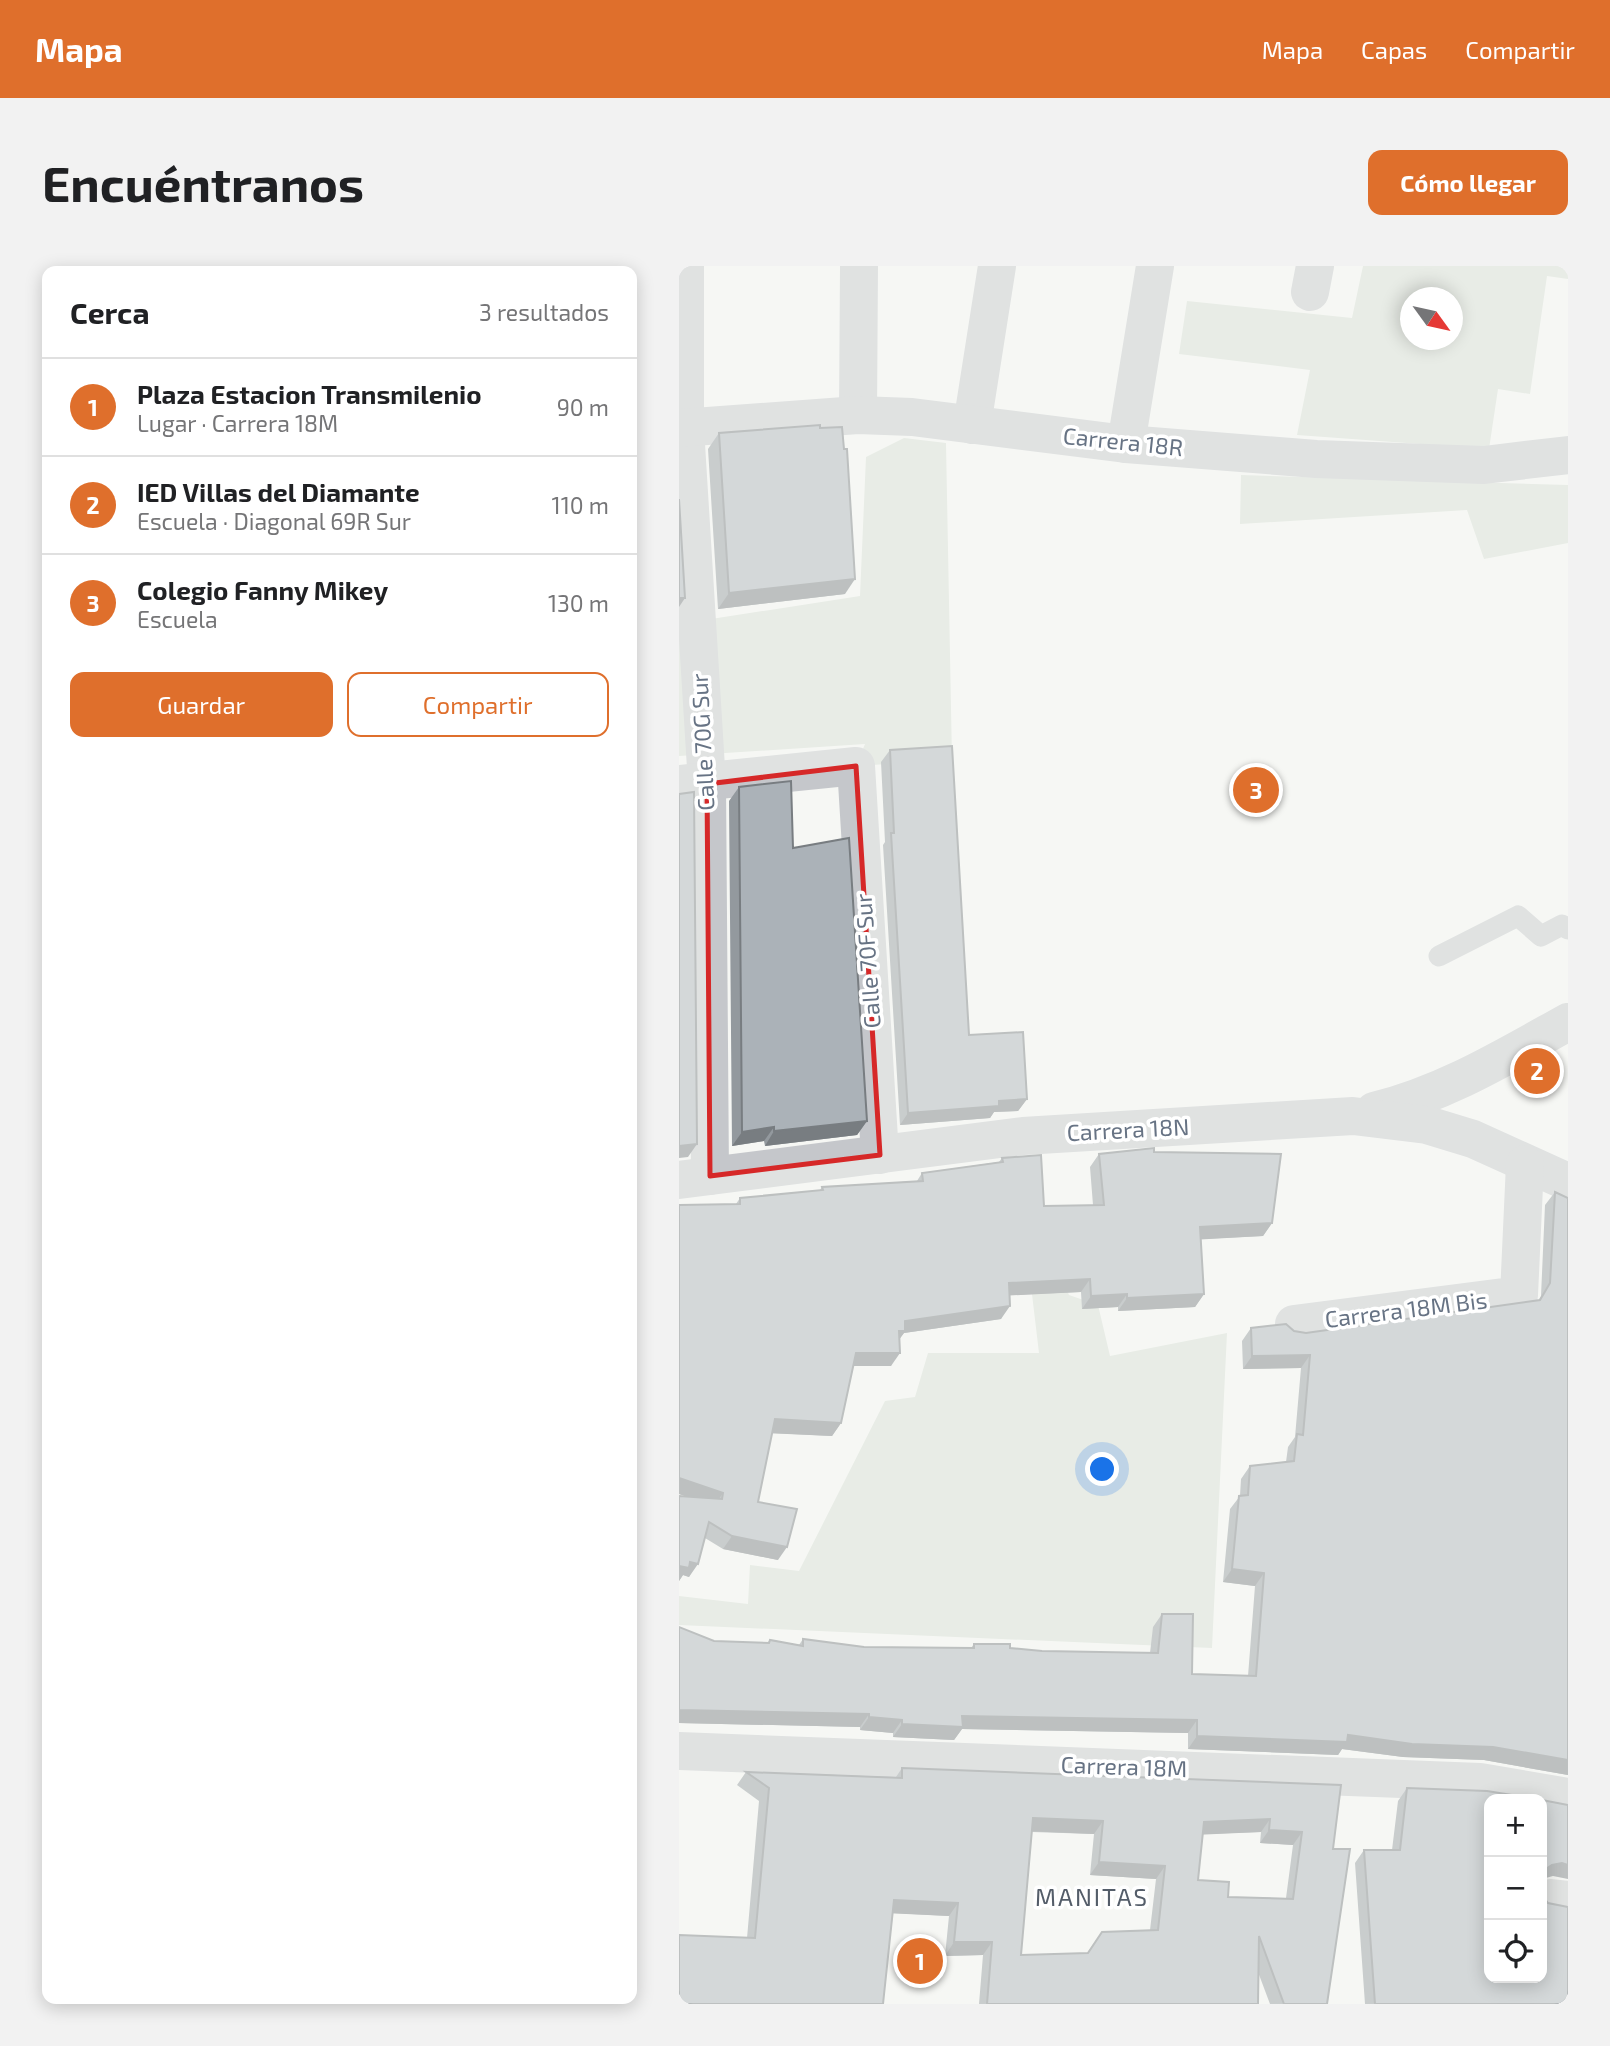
<!DOCTYPE html>
<html lang="es">
<meta charset="utf-8">
<style>
:root{--surface:#fff;--page:#f2f2f2;--text:#202124;--muted:#757577;--line:#e0e0e0;--accent:#df6f2c}
body{margin:0;font-family:"Exo 2",sans-serif;background:var(--page);color:var(--text)}
.controls{position:absolute;right:21px;bottom:21px;display:grid;overflow:hidden;border-radius:14px;box-shadow:0 4px 18px #0003}
.controls button{width:63px;height:63px;display:grid;place-items:center;padding:0;border:0;border-bottom:2px solid var(--line);background:var(--surface);color:var(--text);font:35px sans-serif}
.compass{position:absolute;left:721px;top:21px;width:63px;height:63px;border-radius:50%;background:var(--surface);box-shadow:0 4px 18px #0003;rotate:123deg}
.you{position:absolute;left:424px;top:1204px;width:24px;height:24px;margin:-18px;border:5px solid #fff;border-radius:50%;background:#1a73e8;box-shadow:0 0 0 10px #1a73e833}
.badge{display:grid;place-items:center;width:46px;height:46px;border-radius:50%;background:var(--accent);color:#fff;font-size:23px;font-weight:700}
.pin{position:absolute;translate:-50% -50%;border:4px solid #fff;box-shadow:0 2px 7px #0006}
.list{margin:0;padding:0;list-style:none}
h2{display:flex;justify-content:space-between;align-items:center;height:91px;margin:0;padding:0 28px;font-size:30px}
h2 small{font-size:23px;font-weight:400;color:var(--muted)}
.list li{display:grid;grid-template-columns:46px 1fr auto;gap:21px;align-items:center;box-sizing:border-box;height:98px;padding:0 28px;border-top:2px solid var(--line)}
.list b{display:block;font-size:26px;white-space:nowrap}
.list p{margin:0;font-size:23px;white-space:nowrap;color:var(--muted)}
.list em{font-size:23px;font-style:normal;color:var(--muted)}
.actions{display:flex;gap:14px;padding:21px 28px}
.actions a{flex:1;padding:16px 0;border:2px solid var(--accent);border-radius:14px;text-align:center;font-size:24px;color:var(--accent)}
.actions .main{background:var(--accent);color:#fff}
.icon{flex:none;width:38px;height:38px;fill:none;stroke:currentColor;stroke-width:2;stroke-linecap:round;stroke-linejoin:round}
.map{position:relative;flex:none;width:889px;height:1738px;overflow:hidden;border-radius:14px}
header{display:flex;align-items:center;gap:42px;box-sizing:border-box;height:98px;padding:0 35px;background:var(--accent);color:#fff}
header strong{font-size:33px}
nav{display:flex;gap:38px;margin-inline-start:auto;font-size:24px}
.intro{display:flex;align-items:center;justify-content:space-between;box-sizing:border-box;height:168px;padding:0 42px}
h1{margin:0;font-size:49px}
.button{padding:18px 32px;border-radius:14px;background:var(--accent);color:#fff;font-size:24px;font-weight:700}
main{display:flex;gap:42px;padding:0 42px}
aside{flex:1;background:var(--surface);border-radius:14px;box-shadow:0 4px 18px #0003}
.map>svg:first-child{display:block}
.green{fill:#d7ded5;fill-rule:evenodd}
.lines{fill:none;stroke-linecap:round;stroke-linejoin:round}
.lane{stroke:#c5c7cb;stroke-width:21}
.street{stroke:#c5c7cb;stroke-width:38}
.wall{fill:#93999e;fill-rule:evenodd}
.shaded-wall{fill:#787d81}
.building{fill:#abb2b8;stroke:#787d81;stroke-width:2;fill-rule:evenodd}
.marked{fill:none;stroke:#d62828;stroke-width:5;stroke-linejoin:round}
.labels{text-anchor:middle;stroke-width:7;stroke-linejoin:round;paint-order:stroke}
.street-label{font-size:23px;fill:#677384;stroke:#fff}
.neighbourhood-label{font-size:24px;letter-spacing:2px;fill:#545d69;stroke:#fff}
</style>
<header>
<strong>Mapa</strong>
<nav><a>Mapa</a><a>Capas</a><a>Compartir</a></nav>
</header>
<div class="intro"><h1>Encuéntranos</h1><a class="button">Cómo llegar</a></div>
<main>
<aside>
<h2>Cerca<small>3 resultados</small></h2>
<ul class="list">
<li><span class="badge">1</span><div><b>Plaza Estacion Transmilenio</b><p>Lugar · Carrera 18M</p></div><em>90 m</em></li>
<li><span class="badge">2</span><div><b>IED Villas del Diamante</b><p>Escuela · Diagonal 69R Sur</p></div><em>110 m</em></li>
<li><span class="badge">3</span><div><b>Colegio Fanny Mikey</b><p>Escuela</p></div><em>130 m</em></li>
</ul>
<div class="actions"><a class="main">Guardar</a><a>Compartir</a></div>
</aside>
<div class="map">
<svg width="889" height="1738" viewBox="0 0 889 1738">
<rect width="100%" height="100%" fill="#f6f7f4"/>
<g class="green">
<path d="M684,0h205v13l-21,-3 -17,118 -32,-5 -9,60 -192,-14 13,-65 -131,-16 8,-53 165,17zM732,32h42v42h-42z"/>
<path d="M225,172l42,5 6,317 -96,6 9,-22 -186,12v-132l181,-28 6,-139z"/>
<path d="M562,209l327,10v58l-84,16 -17,-49 -227,14z"/>
<path d="M350,1003l30,2 10,24 29,10 12,51 117,-23 -15,315 -533,-23v-29l69,8 2,-39 49,6 86,-170 30,-4 13,-44h111z"/>
</g>
<g class="lines">
<path class="lane" d="M760,690l79,-40 23,20 21,-11 6,4"/>
<g class="street">
<path d="M6,0v162l22,356 3,392"/>
<path d="M631,26l5,-26"/>
<path d="M179,149l1,-149"/>
<path d="M293,159l25,-159"/>
<path d="M0,162l179,-13 54,2 214,27 190,15 168,6 84,-10"/>
<path d="M447,178l29,-178"/>
<path d="M0,518l177,-18 24,389"/>
<path d="M695,845c70,-17 131,-54 194,-89"/>
<path d="M0,914l344,-44 330,-20 74,9 46,14 95,43"/>
<path d="M615,1058l225,-29 6,-131"/>
<path d="M0,1485l801,31 88,15"/>
<path d="M872,1632l17,2"/>
</g>
</g>
<g class="wall">
<path d="M40,167l126,161 -127,15 -10,-160z"/>
<path d="M211,484l79,285 58,64 -9,12 -24,1 -4,6 -90,7 -17,-280 2,-3 -4,-80z"/>
<path d="M60,521l54,61 74,273 -10,14 -92,11 -1,-5 -32,5 -3,-345z"/>
<path d="M475,886l118,71 -9,13 -62,3 3,55 -9,13 -77,4v-4l-36,2 -1,-17 -71,3 -9,24 -97,14 -5,6 -8,27h-38l-12,57 -9,13 -60,-3 -14,69 20,58 -55,-11 -18,-11 -16,39 -6,-2 -4,6v-85h6l-6,-2v-289l57,-1 4,-6 80,-8 2,-3 95,-6 5,-8 77,-11 3,-4 42,48 49,-1 -3,-38 9,-13z"/>
<path d="M876,926l13,6v577l-84,-15 -81,-3 -61,-8 -4,6 -150,-6v-16l-226,-4 -8,11 -61,-3v-4l-33,-3v-3l-181,-4v-96l35,14 53,2 3,-3 29,5 4,-6 61,8 107,1 3,-4 68,7 108,2 3,-26 9,-13 30,60 56,2 7,-90 -32,-4 7,-73 10,-13 1,-17 9,-13 36,-4 2,-15 7,-10 6,-69 -58,1 -1,-28 9,-13 55,5 232,-32 3,-5 4,-91z"/>
<path d="M223,1502l439,17 -8,64 -6,155h-57l-12,-32v32h-279l4,-49 -38,1 4,-40 -56,-3 -10,91 -136,-66 12,-137 -22,-16 9,-13 150,5zM353,1566l62,2 -4,41 66,4 -6,51 -48,2 -15,21 -66,2zM582,1566l-1,11 33,2 -7,53 -58,-1 -30,-17 4,-46z"/>
<path d="M728,1522l82,11 79,205h-203l-10,-141 9,-13h28l6,-49z"/>
</g>
<g class="shaded-wall">
<path d="M176,313l-10,15 -127,15 11,-16z"/>
<path d="M0,332h6l-6,9z"/>
<path d="M348,833l-9,12 -24,1 -4,6 -90,7 8,-12 91,-12z"/>
<path d="M188,855l-10,14 -92,11 9,-15z"/>
<path d="M95,861l-10,14 -32,5 10,-14z"/>
<path d="M18,878l-9,13 -9,1v-12z"/>
<path d="M593,957l-9,13 -72,4 9,-13z"/>
<path d="M411,1013l-9,13 -81,4 9,-13z"/>
<path d="M448,1028l-9,13 -36,2 9,-13z"/>
<path d="M525,1028l-9,13 -77,4 9,-13z"/>
<path d="M331,1040l-9,13 -97,14 -8,11 1,-10 8,-13z"/>
<path d="M177,1087h44l-9,13h-44z"/>
<path d="M631,1089l-9,13 -58,1 9,-13z"/>
<path d="M96,1153l66,4 -9,13 -67,-3z"/>
<path d="M0,1212l44,15 -9,13 -35,-12z"/>
<path d="M53,1270l55,11 -9,13 -55,-11z"/>
<path d="M11,1296l8,2 -9,13 -6,-2 -4,6v-15z"/>
<path d="M553,1303l32,4 -9,13 -32,-4z"/>
<path d="M0,1444l190,4 -9,13 -181,-4z"/>
<path d="M283,1450l235,4 -9,13 -226,-4 -8,11 -61,-3 9,-13z"/>
<path d="M190,1451l33,3 -9,13 -33,-3z"/>
<path d="M669,1469l145,12 75,13v15l-84,-15 -81,-3 -61,-8 -4,6 -150,-6 9,-13z"/>
<path d="M354,1552l70,3 -9,13 -70,-3z"/>
<path d="M591,1553l-9,13 -67,3 10,-13z"/>
<path d="M590,1564l33,2 -9,13 -33,-2z"/>
<path d="M420,1596l66,4 -9,13 -66,-4z"/>
<path d="M883,1597l6,2v14l-15,-3 -11,3v-6l1,-2 9,-6z"/>
<path d="M215,1634l64,3 -9,13 -64,-3z"/>
<path d="M275,1676h38l-9,13 -38,1z"/>
</g>
<g class="building">
<path d="M141,159v3l22,-1 2,22h3l8,130 -126,14 -10,-160z"/>
<path d="M0,233l6,99h-6z"/>
<path d="M273,480l17,289 54,-3 4,67 -28,2v5l-91,7 -17,-280h3l-4,-83z"/>
<path d="M112,515l2,67 56,-10 18,283 -93,10v-4l-32,5 -3,-345z"/>
<path d="M15,526l3,352 -18,2v-352z"/>
<path d="M475,882v4l127,2 -9,69 -72,4 4,67 -77,4v-4l-36,2 -1,-17 -81,4 1,23 -105,15v10h-6l1,22h-44l-15,70 -66,-4 -17,83 39,7 -10,38 -55,-11 -23,-14 -11,42 -8,-2 -1,6 -10,-2v-70l43,3 1,-6 -44,-15v-273l61,-1v-6l83,-8 -1,-3 101,-6 -1,-8 81,-11 -1,-4 39,-3 3,51 60,-1 -5,-51z"/>
<path d="M876,926l13,6v562l-75,-13 -81,-3 -64,-9 -1,7 -150,-6v-16l-235,-4 1,11 -61,-3v-4l-33,-3v-3l-190,-4v-83l35,14 55,2 1,-3 33,6v-7l61,8 110,1v-4h36v4l32,3 116,2 4,-39h31l-1,60 64,2 8,-103 -32,-4 7,-73 9,-1 2,-29 44,-5 3,-27 6,1 7,-80 -58,1 -1,-28 35,-4 8,7 12,2 234,-33 10,-17z"/>
<path d="M223,1502l439,17 -8,64h17l-23,155h-43l-25,-68 -1,68h-271l5,-62h-38l4,-39 -64,-3 -11,104h-204v-69l76,3 14,-150 -23,-16 156,6zM354,1552l70,3 -4,41 66,4 -7,64 -56,2 -14,21 -67,2zM591,1553l-1,11 33,2 -9,67 -65,-2 1,-15 -31,-2 6,-58z"/>
<path d="M728,1522l80,3 50,8h-48v179h53v-83l6,8 20,4v97h-193l-11,-154h36z"/>
<path d="M863,1534l26,5v60l-6,-2 -10,2 -9,6 -1,3z"/>
</g>
<path d="M0 0H889V1738H0ZM177,500l24,389 -170,21 -3,-392z" fill="#f6f7f4" fill-opacity=".55" fill-rule="evenodd"/>
<path class="marked" d="M177,500l24,389 -170,21 -3,-392z"/>
<g class="labels">
<g class="street-label">
<text transform="translate(444 176) rotate(6)" y="8">Carrera 18R</text>
<text transform="translate(24 476) rotate(-93)" y="8">Calle 70G Sur</text>
<text transform="translate(189 695) rotate(-94)" y="8">Calle 70F Sur</text>
<text transform="translate(449 864) rotate(-3)" y="8">Carrera 18N</text>
<text transform="translate(727 1044) rotate(-7)" y="8">Carrera 18M Bis</text>
<text transform="translate(445 1501) rotate(2)" y="8">Carrera 18M</text>
</g>
<g class="neighbourhood-label">
<text x="413" y="1640">MANITAS</text>
</g>
</g>
</svg>
<div class="controls">
<button>+</button>
<button>−</button>
<button><svg class="icon" aria-label="locate" viewBox="0 0 24 24"><circle cx="12" cy="12" r="6"/><path d="M12 2v4M12 18v4M2 12h4M18 12h4"/></svg></button>
</div>
<svg class="compass" viewBox="-18 -18 36 36"><path d="M0-13l5 13h-10z" fill="#e53935"/><path d="M0 13l5-13h-10z" fill="#757577"/></svg>
<div class="you"></div>
<div class="pin badge" style="left:241px;top:1695px">1</div>
<div class="pin badge" style="left:858px;top:805px">2</div>
<div class="pin badge" style="left:577px;top:524px">3</div>
</div>
</main>
